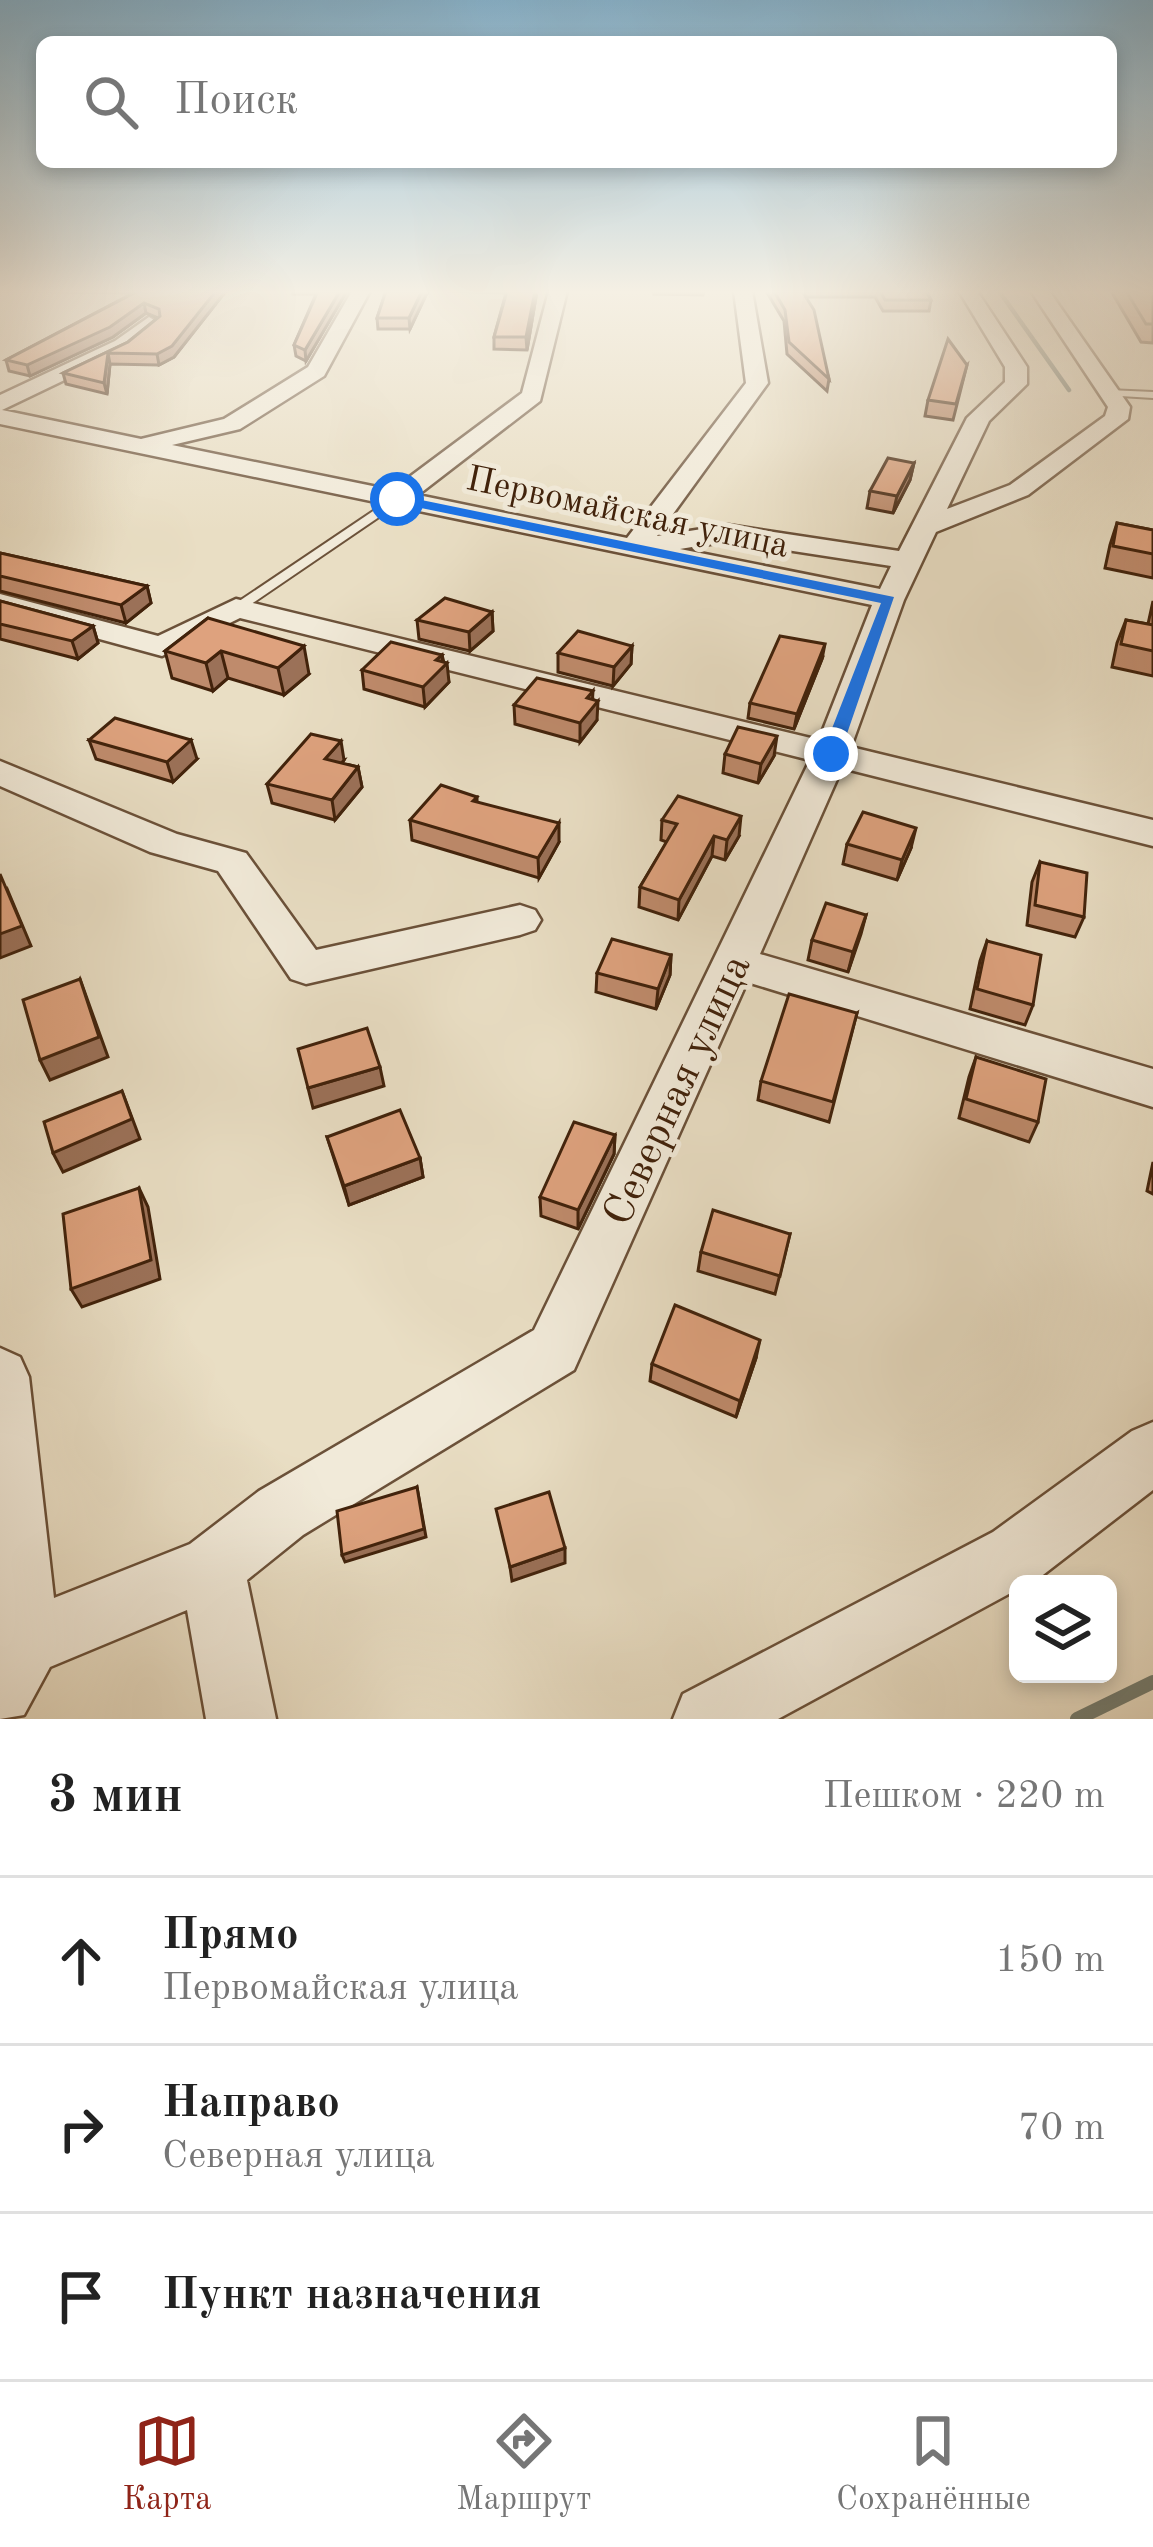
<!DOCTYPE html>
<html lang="ru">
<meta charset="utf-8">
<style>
:root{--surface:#fff;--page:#f6f6f6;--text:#222;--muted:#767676;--line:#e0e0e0;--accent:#8f2418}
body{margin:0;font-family:"Old Standard TT",serif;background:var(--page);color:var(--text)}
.controls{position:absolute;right:36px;bottom:36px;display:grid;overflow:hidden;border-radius:18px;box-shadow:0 6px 18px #0003}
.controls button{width:108px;height:108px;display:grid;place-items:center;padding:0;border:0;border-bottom:3px solid var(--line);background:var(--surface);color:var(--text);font:60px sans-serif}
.stop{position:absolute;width:36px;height:36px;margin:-27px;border:9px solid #1a73e8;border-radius:50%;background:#fff}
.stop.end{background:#1a73e8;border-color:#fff;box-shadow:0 3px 12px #0008}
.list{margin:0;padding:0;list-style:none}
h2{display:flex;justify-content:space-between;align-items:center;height:156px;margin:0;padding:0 48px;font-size:51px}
h2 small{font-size:39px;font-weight:400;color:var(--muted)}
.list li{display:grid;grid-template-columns:78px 1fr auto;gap:36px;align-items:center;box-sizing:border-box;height:168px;padding:0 48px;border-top:3px solid var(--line)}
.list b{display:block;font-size:45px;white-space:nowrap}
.list p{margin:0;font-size:39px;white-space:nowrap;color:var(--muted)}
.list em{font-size:39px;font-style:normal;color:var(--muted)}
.icon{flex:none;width:66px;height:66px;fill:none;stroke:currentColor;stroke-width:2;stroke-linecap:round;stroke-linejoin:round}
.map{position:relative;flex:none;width:1153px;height:1719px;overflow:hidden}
.search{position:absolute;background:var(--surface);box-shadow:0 6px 18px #0003;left:36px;right:36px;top:36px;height:132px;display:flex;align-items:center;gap:30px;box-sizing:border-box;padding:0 42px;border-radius:18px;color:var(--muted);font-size:45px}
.sheet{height:660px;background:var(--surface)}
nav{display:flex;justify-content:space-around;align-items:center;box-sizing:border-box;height:168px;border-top:3px solid var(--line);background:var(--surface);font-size:33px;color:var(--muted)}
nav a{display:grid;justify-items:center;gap:6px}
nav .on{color:var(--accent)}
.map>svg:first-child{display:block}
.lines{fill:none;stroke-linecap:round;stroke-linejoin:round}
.stream-far1{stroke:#757e72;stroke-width:4.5}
.stream{stroke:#757e72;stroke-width:14}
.lane-casing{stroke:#6b5139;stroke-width:4}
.street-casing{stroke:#6b5139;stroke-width:5}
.lane{fill:#f1ead9;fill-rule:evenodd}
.street{fill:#f1ead9;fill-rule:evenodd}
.wall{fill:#bf8b6c;stroke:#41220b;stroke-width:3}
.shaded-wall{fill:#9b7158;stroke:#41220b;stroke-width:3}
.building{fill:#dea27e;stroke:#41220b;stroke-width:3}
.route{fill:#1a73e8}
.labels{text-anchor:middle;stroke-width:10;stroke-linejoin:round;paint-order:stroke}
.far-street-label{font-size:36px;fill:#41220b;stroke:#f1ead9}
.street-label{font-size:42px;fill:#41220b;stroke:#f1ead9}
</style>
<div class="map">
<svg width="1153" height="1719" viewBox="0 0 1153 1719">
<rect width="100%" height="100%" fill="#e9dec4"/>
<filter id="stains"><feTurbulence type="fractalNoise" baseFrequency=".00167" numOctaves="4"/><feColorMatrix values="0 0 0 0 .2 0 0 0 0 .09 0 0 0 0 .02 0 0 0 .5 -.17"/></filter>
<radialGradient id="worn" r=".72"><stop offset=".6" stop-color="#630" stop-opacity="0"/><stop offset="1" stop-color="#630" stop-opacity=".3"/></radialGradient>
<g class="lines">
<path class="stream-far1" d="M999,291l70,99"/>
<path class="stream" d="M1077,1719l76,-37"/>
<g class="lane-casing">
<g id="lane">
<path d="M1108,390l45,2v6l-49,-3v-4z"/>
<path d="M397,495l6,4 -2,3 -160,109 -5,1 -7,-4z"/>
</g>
</g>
<g class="street-casing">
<g id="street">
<path d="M352,291h18l-46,85 -84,53 -68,16 220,45 130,-97 27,-102h18l-27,110 -122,94 209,43 119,-155 -12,-92h18l16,92 -111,153 71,-11 171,26 68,-133 38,-36v-15l-46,-76h18l50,76v17l-38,37 -42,88 63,-24 95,-69 3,-9 -77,-116h18l81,116 -2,12 -100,76 -92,37 -32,68 -53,147 302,73v26l-311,-78 -82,186 393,115v38l-406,-125 -173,388 -271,165 -56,45 29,139h-70l-19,-109 -137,57 -26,48 -24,4v-371l20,9 9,20 25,221 136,-54 69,-53 275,-161 276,-570 -570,-142 -78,38 -162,-44v-18l158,42 78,-37 583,141 53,-135 -872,-181v-29l115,-54 34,-24 10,6 -30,26 -127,61 139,29 83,-20 84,-52zM728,541l163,25 -11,23 -200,-40z"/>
<path d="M0,761l177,73 69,19 70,97 204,-45 15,5 6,10 -6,10 -15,5 -214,49 -15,-5 -73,-108 -68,-19 -150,-66z"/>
<path d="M1153,1422v68l-114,88 -21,6v5l-240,130h-105l10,-25 310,-162 139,-101z"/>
</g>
</g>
<use href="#lane" class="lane"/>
<use href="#street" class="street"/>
</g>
<g class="wall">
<path d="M0,291h226l-52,66 -15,8 -49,-1 -3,30 -41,-10 -3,-11 65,-31 30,-24 -12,-5 -33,24 -83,39 -21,-5 -3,-11 127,-67z"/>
<path d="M292,291h55l-41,70 -10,-5 -2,-11 22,-51h-23z"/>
<path d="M386,291h42l-18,38h-32l-1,-11z"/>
<path d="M447,291h90l-10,59 -33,-1v-12l12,-44z"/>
<path d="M654,291h50l-1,4 -49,-1z"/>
<path d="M766,291h160l5,9 -2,11h-46l-8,-14h-69l23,82 -2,12 -40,-37 -3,-33z"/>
<path d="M1111,291h42v52l-12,-1z"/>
<path d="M967,365l-14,55 -28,-4 3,-16z"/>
<path d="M914,463l-4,17 -17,33 -26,-5 3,-17z"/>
<path d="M1117,523l36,7v48l-48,-10 5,-23z"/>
<path d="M0,553l147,33 4,17 -25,20 -126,-32z"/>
<path d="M0,601l93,25 5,17 -20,16 -78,-20z"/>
<path d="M1153,601v75l-41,-9 5,-24 9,-23 22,4z"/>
<path d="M492,612l1,19 -23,20 -51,-12 -2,-19z"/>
<path d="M208,618l101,56 -25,21 -56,-17 -15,13 -41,-13 -7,-27z"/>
<path d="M632,646l-1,18 -18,22 -55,-14v-19z"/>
<path d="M442,655l7,27 -24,25 -61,-18 -2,-19z"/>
<path d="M822,659l-28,70 -46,-11 2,-15z"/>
<path d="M593,699l4,21 -17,22 -65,-18 -1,-19z"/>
<path d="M89,740l108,19 -24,23 -77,-23z"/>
<path d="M725,754l49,2 -16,27 -35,-10z"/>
<path d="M344,760l-2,3 16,4 4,20 -27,33 -63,-17 -5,-19z"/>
<path d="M477,797v5l82,40 -20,36 -127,-38 -2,-20z"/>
<path d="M662,820l77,16 -14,24 -13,-4 -34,64 -39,-13 1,-20 27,-45 -6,-2z"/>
<path d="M847,844l64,4 -14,32 -54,-16z"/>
<path d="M1040,862l44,55 -9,20 -48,-12 5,-43z"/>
<path d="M866,915l-18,57 -40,-12 4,-20z"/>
<path d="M987,941l46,64 -8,20 -55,-16 10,-48z"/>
<path d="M671,955l-1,20 -14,34 -60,-17 1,-19z"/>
<path d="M857,1013l-28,109 -71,-22 3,-19z"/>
<path d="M976,1057l62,65 -9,20 -70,-24 10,-41z"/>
<path d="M615,1135l-1,19 -36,75 -37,-13 -1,-19z"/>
<path d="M327,1137l93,21 3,19 -74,28z"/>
<path d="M1153,1162v32l-6,-3z"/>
<path d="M790,1234l-15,60 -77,-23 3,-19z"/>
<path d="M756,1358l-20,59 -86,-36 2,-17z"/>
</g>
<g class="shaded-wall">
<path d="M216,291h10l-52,66 -15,8 -2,-11z"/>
<path d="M340,291h7l-41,70 -1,-11z"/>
<path d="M422,291h6l-18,38 -1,-11z"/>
<path d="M535,291h2l-10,59 -1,-13z"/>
<path d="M144,303l2,10 -33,24 -83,39 -3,-11z"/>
<path d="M108,353l2,11 -3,30 -3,-11z"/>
<path d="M914,463l-4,17 -17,33 4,-17z"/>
<path d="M147,586l4,17 -25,20 -5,-18z"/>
<path d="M492,612l1,19 -23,20 -1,-19z"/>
<path d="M93,626l5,17 -20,16 -6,-18z"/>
<path d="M825,644l-3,15 -28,70 3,-15z"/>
<path d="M304,646l5,28 -25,21 -6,-27z"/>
<path d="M632,646l-1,18 -18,22 1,-19z"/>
<path d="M221,651l7,27 -15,13 -7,-28z"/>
<path d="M442,655l1,12 4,-4 2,19 -24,25 -2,-20 13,-27z"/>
<path d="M593,691l-1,16 6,-6 -1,19 -17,22v-19l7,-25z"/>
<path d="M777,736l-3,20 -16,27 3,-19z"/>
<path d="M191,740l6,19 -24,23 -6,-20z"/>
<path d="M341,741l3,19 -15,19 -4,-20z"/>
<path d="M358,767l4,20 -27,33 -3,-20z"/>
<path d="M741,816l-2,20 -14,24 2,-20z"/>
<path d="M559,823v19l-20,36 -1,-20z"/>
<path d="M916,828l-5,20 -14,32 5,-20z"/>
<path d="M714,836l-2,20 -34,64 1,-20z"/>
<path d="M8,891l23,55 -31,12v-24z"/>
<path d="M866,915l-5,19 -13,38 5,-20z"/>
<path d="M671,955l-1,20 -14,34 2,-20z"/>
<path d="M80,979l28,78 -58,23 -10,-20z"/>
<path d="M380,1067l4,19 -71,22 -5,-20z"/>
<path d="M122,1091l18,48 -77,33 -10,-19z"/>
<path d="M615,1135l-1,19 -36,75v-19z"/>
<path d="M420,1158l3,19 -74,28 -5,-19z"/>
<path d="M139,1188l9,19 12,72 -78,28 -11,-18z"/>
<path d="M760,1340l-4,18 -20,59 4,-16z"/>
<path d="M417,1487l9,50 -81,25 -3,-7z"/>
<path d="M565,1548v15l-53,18 -2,-14z"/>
</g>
<g class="building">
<path d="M138,291h78l-44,55 -15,8 -49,-1 -4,30 -41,-10 65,-31 32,-26 -1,-7 -15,-6 -34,24 -83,38 -21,-5z"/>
<path d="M318,291h22l-35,59 -11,-5z"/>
<path d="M386,291h36l-13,27h-32z"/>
<path d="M507,291h28l-9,46h-32z"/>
<path d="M774,291h28l12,19 15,69 -40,-37 -4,-32z"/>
<path d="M880,291h46l5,9h-46z"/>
<path d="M1126,291h27v33h-7z"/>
<path d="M948,339l19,26 -11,39 -28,-4z"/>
<path d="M888,458l26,5 -17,33 -27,-5z"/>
<path d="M1117,523l36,7v24l-40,-8z"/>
<path d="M0,553l147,33 -26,19 -121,-29z"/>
<path d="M445,598l47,14 -23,20 -52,-12z"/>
<path d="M0,601l93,25 -21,15 -72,-17z"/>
<path d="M208,618l96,28 -26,22 -57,-17 -15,12 -41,-12z"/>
<path d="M1126,620l27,5v-2v28l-32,-7z"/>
<path d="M578,631l54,15 -18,21 -56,-14z"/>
<path d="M780,636l45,8 -28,70 -47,-11z"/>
<path d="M391,642l51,13 -6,5 11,3 -24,24 -61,-17z"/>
<path d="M537,678l56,13 -6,7 11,3 -18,22 -66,-18z"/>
<path d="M115,718l76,22 -24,22 -78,-22z"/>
<path d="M738,727l39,9 -16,28 -36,-10z"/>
<path d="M311,734l30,7 -16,18 33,8 -26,33 -65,-16z"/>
<path d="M441,785l36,12 -4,4 86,22 -21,35 -128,-38z"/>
<path d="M678,796l63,20 -14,24 -13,-4 -35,64 -39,-13 37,-63 -15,-4z"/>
<path d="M863,812l53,16 -14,32 -55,-16z"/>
<path d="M1040,862l47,11 -3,44 -49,-12z"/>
<path d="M0,874l22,52 -22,8z"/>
<path d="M826,903l40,12 -13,37 -41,-12z"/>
<path d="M612,939l59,16 -13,34 -61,-16z"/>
<path d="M987,941l54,14 -8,50 -56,-16z"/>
<path d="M80,979l19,58 -59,23 -17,-60z"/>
<path d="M789,994l68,19 -24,89 -72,-21z"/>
<path d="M367,1028l13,39 -72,21 -10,-39z"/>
<path d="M976,1057l70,22 -8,43 -72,-23z"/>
<path d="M122,1091l10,28 -79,34 -9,-31z"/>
<path d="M400,1110l20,48 -76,28 -17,-49z"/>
<path d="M574,1122l41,13 -37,75 -38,-13z"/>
<path d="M139,1188l12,72 -80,29 -8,-75z"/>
<path d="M713,1210l77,24 -10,42 -79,-24z"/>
<path d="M675,1305l85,35 -20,61 -88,-37z"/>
<path d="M417,1487l7,42 -82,26 -5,-44z"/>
<path d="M549,1492l16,56 -55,19 -14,-58z"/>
</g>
<linearGradient id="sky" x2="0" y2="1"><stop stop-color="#87b7d4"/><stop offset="0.55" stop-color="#f5f0e4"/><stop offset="1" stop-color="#f5f0e4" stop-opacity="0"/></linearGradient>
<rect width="1153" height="531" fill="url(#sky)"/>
<path class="route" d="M397,495l497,102 -54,157 -9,6 -9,-6 59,-151 -489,-101z"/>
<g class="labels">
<g class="far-street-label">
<text transform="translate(628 510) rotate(12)" y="13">Первомайская улица</text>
</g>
<g class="street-label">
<text transform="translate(675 1089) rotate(-65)" y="15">Северная улица</text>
</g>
</g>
<rect width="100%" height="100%" filter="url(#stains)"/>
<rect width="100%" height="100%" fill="url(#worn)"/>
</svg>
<div class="controls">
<button><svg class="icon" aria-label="layers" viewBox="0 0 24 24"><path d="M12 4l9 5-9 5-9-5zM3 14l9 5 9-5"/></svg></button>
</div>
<div class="stop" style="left:397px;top:499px"></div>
<div class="stop end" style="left:831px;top:754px"></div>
<div class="search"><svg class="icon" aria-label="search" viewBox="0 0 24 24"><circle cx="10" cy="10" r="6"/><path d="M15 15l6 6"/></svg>Поиск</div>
</div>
<section class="sheet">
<h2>3 мин<small>Пешком · 220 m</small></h2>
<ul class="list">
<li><svg class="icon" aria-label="ahead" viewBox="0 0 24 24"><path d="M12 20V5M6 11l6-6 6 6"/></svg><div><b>Прямо</b><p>Первомайская улица</p></div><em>150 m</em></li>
<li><svg class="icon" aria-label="right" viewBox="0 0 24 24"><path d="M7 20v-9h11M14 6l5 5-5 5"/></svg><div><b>Направо</b><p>Северная улица</p></div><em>70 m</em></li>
<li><svg class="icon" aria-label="arrive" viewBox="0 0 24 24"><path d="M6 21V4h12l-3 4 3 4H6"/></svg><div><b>Пункт назначения</b></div></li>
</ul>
</section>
<nav>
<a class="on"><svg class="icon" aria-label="map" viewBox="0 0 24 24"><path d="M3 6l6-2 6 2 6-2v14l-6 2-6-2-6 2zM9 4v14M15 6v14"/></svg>Карта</a>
<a><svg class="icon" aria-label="directions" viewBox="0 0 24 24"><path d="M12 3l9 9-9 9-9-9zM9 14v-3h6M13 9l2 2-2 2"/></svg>Маршрут</a>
<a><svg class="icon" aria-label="saved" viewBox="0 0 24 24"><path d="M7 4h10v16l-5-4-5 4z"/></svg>Сохранённые</a>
</nav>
